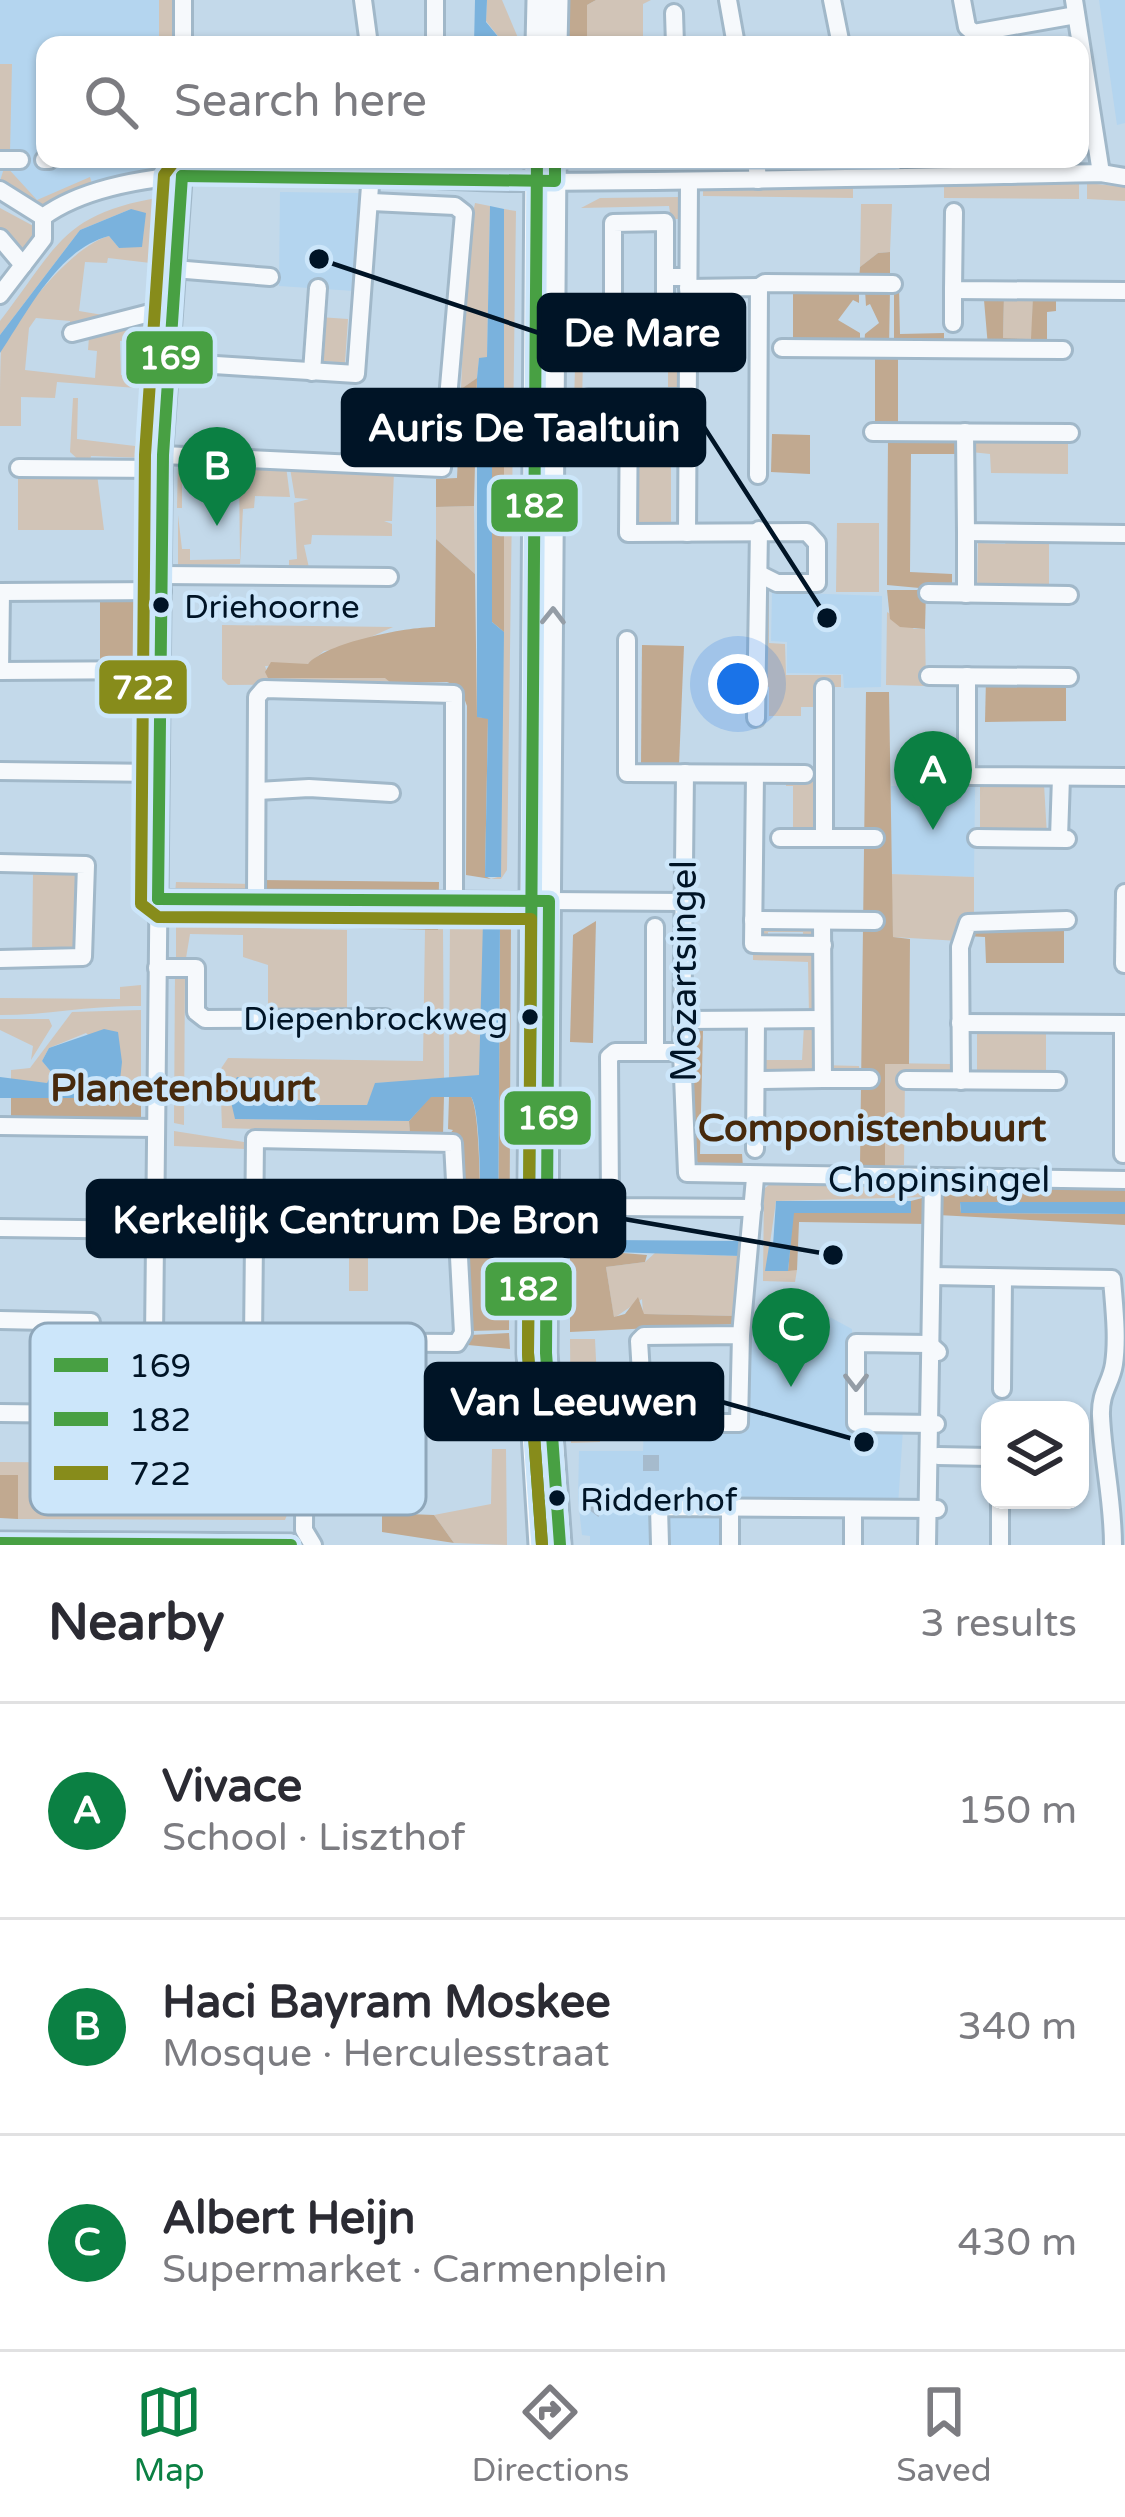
<!DOCTYPE html>
<meta charset="utf-8">
<style>
:root{--surface:#fff;--page:#f2f2f3;--text:#2b2b33;--muted:#7c7c81;--line:#e1e1e2;--accent:#0b8043}
body{margin:0;font-family:"Varela Round",sans-serif;background:var(--page);color:var(--text)}
.controls{position:absolute;right:36px;bottom:36px;display:grid;overflow:hidden;border-radius:24px;box-shadow:0 3px 9px #0004}
.controls button{width:108px;height:108px;display:grid;place-items:center;padding:0;border:0;border-bottom:3px solid var(--line);background:var(--surface);color:var(--text);font:60px sans-serif}
.you{position:absolute;left:738px;top:684px;width:42px;height:42px;margin:-30px;border:9px solid #fff;border-radius:50%;background:#1a73e8;box-shadow:0 0 0 18px #1a73e833}
.badge{display:grid;place-items:center;width:78px;height:78px;border-radius:50%;background:var(--accent);color:#fff;font-size:39px;font-weight:700}
.pin{position:absolute;translate:-50% -99px;filter:drop-shadow(0 3px 6px #0008)}
.pin::after{content:'';position:absolute;top:63px;width:42px;height:36px;background:inherit;clip-path:polygon(0 0,100% 0,50% 100%)}
.list{margin:0;padding:0;list-style:none}
h2{display:flex;justify-content:space-between;align-items:center;height:156px;margin:0;padding:0 48px;font-size:51px}
h2 small{font-size:39px;font-weight:400;color:var(--muted)}
.list li{display:grid;grid-template-columns:78px 1fr auto;gap:36px;align-items:center;box-sizing:border-box;height:216px;padding:0 48px;border-top:3px solid var(--line)}
.list b{display:block;font-size:45px;white-space:nowrap}
.list p{margin:0;font-size:39px;white-space:nowrap;color:var(--muted)}
.list em{font-size:39px;font-style:normal;color:var(--muted)}
.icon{flex:none;width:66px;height:66px;fill:none;stroke:currentColor;stroke-width:2;stroke-linecap:round;stroke-linejoin:round}
.map{position:relative;flex:none;width:1125px;height:1545px;overflow:hidden}
.search{position:absolute;background:var(--surface);box-shadow:0 3px 9px #0004;left:36px;right:36px;top:36px;height:132px;display:flex;align-items:center;gap:30px;box-sizing:border-box;padding:0 42px;border-radius:24px;color:var(--muted);font-size:45px}
.sheet{height:804px;background:var(--surface)}
nav{display:flex;justify-content:space-around;align-items:center;box-sizing:border-box;height:168px;border-top:3px solid var(--line);background:var(--surface);font-size:33px;color:var(--muted)}
nav a{display:grid;justify-items:center;gap:6px}
nav .on{color:var(--accent)}
.map>svg:first-child{display:block}
.built{fill:#b4d5ef}
.green{fill:#d1c4b7;fill-rule:evenodd}
.forest{fill:#c1a990}
.water{fill:#7ab2dd}
.lines{fill:none;stroke-linecap:round;stroke-linejoin:round}
.minor-tunnel{stroke:#a6bbcd;stroke-width:16;stroke-dasharray:16 8;stroke-linecap:butt}
.minor-casing{stroke:#a1b8c9;stroke-width:22}
.major-casing{stroke:#a1b8c9;stroke-width:27}
.minor{stroke:#f6f9fc;stroke-width:16}
.major{stroke:#f6f9fc;stroke-width:21}
.bus-1-casing{stroke:#cce6fa;stroke-width:21}
.bus-2-casing{stroke:#cce6fa;stroke-width:21}
.bus-3-casing{stroke:#cce6fa;stroke-width:21}
.bus-1{stroke:#48a043;stroke-width:12}
.bus-2{stroke:#48a043;stroke-width:12}
.bus-3{stroke:#878c1b;stroke-width:12}
.oneway{stroke:#949da6}
.bus-dot{fill:#001426;stroke:#cce6fa;stroke-width:4.5}
.labels{text-anchor:middle;stroke-width:9;stroke-linejoin:round;paint-order:stroke}
.bus-label{font-size:33px;fill:#001426;stroke:#cce6fa;text-anchor:start}
.street-label{font-size:36px;fill:#001426;stroke:#cce6fa}
.neighbourhood-label{font-size:39px;font-weight:bold;fill:#472a0d;stroke:#cce6fa}
.key{fill:#cce6fa;stroke:#8fa7ba;stroke-width:3}
.key-label{font-size:33px;fill:#001426}
.leader{fill:none;stroke:#001426;stroke-width:4.5}
.callout-dot{fill:#001426;stroke:#cce6fa;stroke-width:4.5}
.callout{fill:#001426;stroke:#001426;stroke-width:4.5}
.callout-label{font-size:39px;text-anchor:middle;font-weight:bold;fill:#fff}
.line-badge{stroke:#cce6fa;stroke-width:4.5}
.badge-label{font-size:33px;text-anchor:middle;font-weight:bold;fill:#fff}
</style>
<div class="map">
<svg width="1125" height="1545" viewBox="0 0 1125 1545">
<rect width="100%" height="100%" fill="#c3d9ea"/>
<g class="built">
<path d="M0,0h169v45h-124v114h124v14l-95,16 -44,31 -30,-21z"/>
<path d="M1099,0h26v123l-8,2z"/>
<path d="M280,192l81,1 -7,98 -75,-5z"/>
<path d="M772,592l110,4 -1,91 -37,1 -1,-14 -56,-1v-31l-16,-1z"/>
<path d="M891,786h84l-1,91 -83,-3z"/>
<path d="M824,1314l28,15 2,97 49,3 -5,77 -178,-1v40h-130v-9l-8,-1 -4,-36 1,-48h64l1,-25 100,-1 4,-110z"/>
</g>
<g class="green">
<rect x="159" y="0" width="13" height="45"/>
<path d="M487,0h15l19,45h-16l-19,-24z"/>
<path d="M596,0h55l-8,4v41h-56v-40z"/>
<path d="M0,64h12l-2,89 -10,-1z"/>
<path d="M768,159h267l-232,4z"/>
<path d="M5,165l32,35 53,-23 2,7 -55,26 -37,-29z"/>
<path d="M1079,183v16l-135,-1v-13z"/>
<path d="M1087,183l38,4v14l-38,-2z"/>
<path d="M853,187v11l-150,-2v-7z"/>
<path d="M163,197l-4,67 -51,-6 -1,5 -22,-1 -6,49 36,6 -45,13v-9l-34,-3 -7,10 -4,42 70,8 2,-27 -9,-1 1,-13 57,-22 -7,27 -19,-1 1,34 30,3 -1,11 -93,-7 -2,16 -34,-1v29h-21c0,-21 0,-56 1,-75 14,-35 72,-106 108,-115l10,12 12,-39 -51,21 -80,105v-14c58,-75 62,-108 163,-124z"/>
<path d="M681,197l-3,22h-7l-2,-13 -88,2 19,-10z"/>
<path d="M475,203l15,3 -3,152 -8,1 -2,19 -16,11 6,-144z"/>
<path d="M861,204h31l-2,48 -12,1 -18,14z"/>
<path d="M0,208l39,21 -16,31 -23,-24z"/>
<path d="M504,209l12,2 -9,659 -6,9h-10l10,-3z"/>
<path d="M1004,295l29,1 -1,43 -29,-1z"/>
<path d="M319,317l29,2 -3,44 -30,-3z"/>
<path d="M576,331h28v6l74,1v57l-10,-1v-35l-85,-1 -1,46h-8z"/>
<path d="M73,398h5l-1,41 58,7 3,-27 9,1 -1,38 -55,-2 -1,6 -8,1 -12,-11z"/>
<rect x="637" y="402" width="34" height="124"/>
<path d="M1068,435v39l-77,-1 -1,-19 -19,-2 -1,-16z"/>
<path d="M178,459l108,7 4,31 -35,-1 -1,12 -11,1 -3,55 -55,1 -7,7v-57l4,34h8v11l50,-1 -1,-85 -48,-3 -1,9h-8v28h-5z"/>
<path d="M290,468l104,4 -2,49h-8l8,3v12l-80,-1 -1,9 -7,1 5,23h-20v-8l8,-1 -3,-56 15,-4 -14,-1z"/>
<path d="M18,471l79,3 7,56h-86z"/>
<path d="M474,506l1,68 -39,-35v-32z"/>
<path d="M837,523h42v69h-43z"/>
<path d="M1009,536l40,7v46l-72,2 1,-48 27,1z"/>
<path d="M763,585l6,2v56l16,1 1,31h55v12h-20v20h-20v9h-32v-29l-7,-1z"/>
<path d="M887,612l27,17h11l1,57 -40,-1z"/>
<path d="M222,625l171,2 -47,21 -22,3 -16,13 -43,2 4,12h117l5,5 -163,2 -6,-6z"/>
<path d="M786,779l35,1 -2,54 -26,-1v-47h-7z"/>
<path d="M1044,784l3,52h-67v-51z"/>
<path d="M33,873h43l-1,82 -43,-1z"/>
<path d="M891,874l83,3v42l-15,22 -66,-4z"/>
<path d="M176,882l74,2 -1,11 -74,-1z"/>
<path d="M176,914l84,2v12l87,2v81l-79,1v-47l-25,-8v-22l-53,-1 -5,30 -9,-1z"/>
<path d="M450,917l42,4h-8l-3,141 -2,13 -30,4z"/>
<path d="M759,922h61l-2,93h-9l-1,-53 -55,-2v-5h49l1,-23h-35v7h-9z"/>
<path d="M425,929h18l1,151 -68,3 -9,22 -50,1 -30,-9c-12,-23 -32,-19 -55,-17l3,39 174,2 1,13 -188,-6 -2,-58 8,-12 195,3z"/>
<path d="M175,972h10l-1,153 -10,-2z"/>
<path d="M141,985v21c-49,-1 -92,9 -141,9v-17l120,1v-12z"/>
<path d="M141,1010v82l-23,-1v-29l-32,-29 -37,15 -7,13 10,12 -5,10 -36,-1v-12l19,-2 42,-56z"/>
<path d="M0,1019h49l3,7 -21,34 2,-14 -33,-16z"/>
<path d="M818,1024l2,41 39,1 1,9h-99v-15h41l2,-35z"/>
<path d="M1046,1030v48l-69,-1v-46z"/>
<path d="M885,1063l66,1v13h-46l-1,88 -19,1z"/>
<path d="M174,1131l70,11 1,7 -71,-3z"/>
<path d="M770,1184h147l9,13 -150,4 -10,70 31,-1 -2,12 -32,-1 1,-92z"/>
<path d="M655,1253l86,3 -5,60 -93,-2 -1,-15 -28,19 -8,-51 39,-5z"/>
<rect x="349" y="1255" width="19" height="36"/>
<path d="M570,1339h25l5,103 -29,1z"/>
<path d="M161,1357l124,1 -11,21 4,8 15,-4v117l-8,20 -267,-1v-43l-18,-1v-13l142,1 1,-79 11,-10 -5,-13zM208,1379c30,-2 47,26 57,52 32,90 -115,98 -88,-8 5,-20 11,-36 31,-44z"/>
<path d="M492,1449h14l1,96 -53,-2 -20,-28 57,-11z"/>
</g>
<g class="forest">
<path d="M565,0h31l-9,5v40h-22z"/>
<path d="M890,252v30l-31,-1 1,-14 18,-14z"/>
<path d="M894,284l5,1 1,49 44,-1v12l-50,-2z"/>
<path d="M793,287l66,3v13l-6,-3 -15,20 22,13v13h-67z"/>
<path d="M890,289l-1,58 -25,-1 1,-12 14,-11 -9,-19 -4,2 -1,-16z"/>
<path d="M988,295h16l-1,43 28,1 2,-43 23,2v13l-9,1v36l-59,-1 -4,-47z"/>
<path d="M875,351h23v79l-23,-1z"/>
<path d="M477,378l-3,128 -38,1v-28l21,-1 4,-89z"/>
<path d="M504,428v204l-12,-10v-189z"/>
<path d="M772,434l38,1v39l-39,-2z"/>
<path d="M888,438h71v16h-48l-1,118 42,2v17l-65,-6z"/>
<path d="M436,539l39,35 2,143 11,1 -3,158 6,3 -25,-4 1,-169 -7,-19 -13,-5 -56,1 -6,-5h-117l-3,-6 6,-10 37,2c18,-21 97,-37 127,-37z"/>
<path d="M887,590h39l-1,39 -25,-2 -10,-8z"/>
<path d="M100,595h44l-1,70h-43z"/>
<path d="M642,645l42,1 -5,119h-38z"/>
<path d="M986,678l80,2v41l-81,1z"/>
<path d="M866,692h23l4,245 17,2 -1,125h-24v102h-25z"/>
<path d="M261,880l178,2 -1,48 -176,-4z"/>
<path d="M490,919l21,3 -2,408 -39,1 -7,-169 -15,-26 5,-6 -5,-1 1,-32h22c10,14 9,119 10,146l17,3 2,-311 -1,-13z"/>
<path d="M596,921l-3,122 -23,-1 3,-107z"/>
<path d="M1064,923v40h-78l-1,-26 -20,-1 1,-5z"/>
<path d="M693,1030h10l-3,124h42l1,13 -41,1 -12,-16z"/>
<path d="M118,1091l23,1v31l-130,-1v-24h106z"/>
<path d="M431,1096h13l-1,39 -33,-1 -1,-13z"/>
<path d="M570,1182h9v52l30,6 2,12 36,3 -2,7 -39,5 8,50 11,-3 13,-17 6,17 92,2 -1,8 -165,8z"/>
<path d="M1125,1184v18l-165,1 1,10 164,1v11l-187,-10 5,-27 7,-3z"/>
<path d="M926,1197l2,27 -129,-2 -2,48 -9,1 5,-58h117l1,-12z"/>
<path d="M509,1333l1,16 -42,-4 2,-10z"/>
<path d="M0,1475h18v44l-18,-1z"/>
<path d="M382,1513l52,2 20,28 -72,-11z"/>
</g>
<g class="water">
<path d="M475,0h12l-1,22 19,23h-31z"/>
<path d="M490,206l14,3v219l-12,5v189l12,10 -3,245h-16l3,-158 -11,-2v-339l2,-20 8,-1z"/>
<path d="M131,209l15,4 -4,34 -23,1 -10,-12c-51,13 -82,77 -109,117v-18l80,-105z"/>
<path d="M483,921h17l-2,325 -7,5 -10,-8c-1,-27 1,-132 -10,-146h-40l-22,24 -174,-2 -6,-26 8,-16 35,2 15,18 30,8h50l8,-22 104,-8z"/>
<path d="M104,1029l14,3 4,30 -4,36h-118v-21l47,6 5,-10 -10,-12 7,-13z"/>
<path d="M776,1201h135v12h-117l-6,58h-23l4,-25 4,-1z"/>
<path d="M960,1202h165v12l-164,-1z"/>
<path d="M609,1240l133,1 -1,15 -131,-4z"/>
</g>
<g class="lines">
<g class="minor-tunnel">
<path d="M651,1455v24"/>
<path d="M592,1512l7,-9"/>
</g>
<g class="minor-casing">
<g id="minor">
<path d="M183,0v45"/>
<path d="M363,0l6,45"/>
<path d="M728,0l8,45"/>
<path d="M832,0l9,45"/>
<path d="M962,0l5,27 7,6 102,-18"/>
<path d="M1074,0l27,173"/>
<path d="M674,13l1,32"/>
<path d="M435,45v-45"/>
<path d="M756,159l2,21"/>
<path d="M0,160h20"/>
<path d="M44,160h5"/>
<path d="M0,190l43,27c98,-72 344,-36 466,-35 197,0 395,-5 592,-9l24,4"/>
<path d="M954,212l-1,78 172,1"/>
<path d="M0,238l23,27"/>
<path d="M174,269l96,8"/>
<path d="M665,277v-55l-52,1v96h52v-42h23"/>
<path d="M759,287l6,-4 128,1"/>
<path d="M688,288l71,-1 -1,188"/>
<path d="M0,295l43,-56v-22"/>
<path d="M953,323v-33"/>
<path d="M72,333l78,-20"/>
<path d="M782,348l281,2"/>
<path d="M168,362l188,12 16,-215"/>
<path d="M312,372l6,-84"/>
<path d="M589,398h98"/>
<path d="M629,398l-1,135 179,-1 10,11v40h-40l-18,-9"/>
<path d="M873,432l197,1"/>
<path d="M965,432l1,100 159,2"/>
<path d="M163,455l279,13 22,-255 -9,-7 -83,-4"/>
<path d="M19,468l144,1"/>
<path d="M687,533l2,-352"/>
<path d="M162,575l227,2"/>
<path d="M0,592l162,-1"/>
<path d="M928,593l141,2"/>
<path d="M966,594v-62"/>
<path d="M627,640v133l178,1"/>
<path d="M0,671l161,-1"/>
<path d="M0,671l1,-79"/>
<path d="M929,676l140,1"/>
<path d="M967,676v100l158,1"/>
<path d="M756,718l3,-188"/>
<path d="M0,771l159,2"/>
<path d="M685,773l-3,279 5,121 438,7"/>
<path d="M755,774l-2,170 70,1"/>
<path d="M258,791l51,-3 82,5"/>
<path d="M780,838h95"/>
<path d="M824,838v-150"/>
<path d="M977,838l90,1"/>
<path d="M1059,838l2,-61"/>
<path d="M0,863l86,2 -3,92 -83,2"/>
<path d="M158,899l372,2"/>
<path d="M256,899l1,-202 7,-8 190,5v207"/>
<path d="M549,901l134,1"/>
<path d="M753,920l122,1"/>
<path d="M822,921l1,158h47"/>
<path d="M1124,964l1,-71"/>
<path d="M157,968h39v44l9,7 180,-1"/>
<path d="M682,1020l140,-1"/>
<path d="M960,1023l165,1"/>
<path d="M1123,1024v130"/>
<path d="M655,1051v-124"/>
<path d="M682,1052h-67l-6,5 1,144 5,6 138,1"/>
<path d="M756,1080l67,-1"/>
<path d="M906,1080l151,1"/>
<path d="M961,1081l-1,-134 8,-24 99,-3"/>
<path d="M0,1126l155,2"/>
<path d="M755,1149l1,-129"/>
<path d="M0,1228l156,2"/>
<path d="M253,1242h138"/>
<path d="M932,1276l180,3c2,27 6,58 2,85 -3,20 -14,27 -13,52 2,44 12,84 12,129"/>
<path d="M0,1320l91,2"/>
<path d="M741,1335l-2,88h-95l-5,-82 5,-5 97,-1 14,-157"/>
<path d="M154,1339l9,-884 21,-296"/>
<path d="M305,1342l-1,188 9,15"/>
<path d="M1002,1389l1,-111"/>
<path d="M0,1413l81,1"/>
<path d="M936,1424l-80,-1v-80l73,1 9,8"/>
<path d="M131,1425l1,-72 8,-12 317,2 6,-10 -10,-190 -198,-4 -2,202"/>
<path d="M938,1456l52,1"/>
<path d="M378,1500l2,-158"/>
<path d="M1000,1500v45"/>
<path d="M730,1508v37"/>
<path d="M660,1545l-1,-38 278,2"/>
<path d="M853,1545v-36"/>
<path d="M927,1545l6,-366"/>
</g>
</g>
<g class="major-casing">
<g id="major">
<path d="M537,45l1,-45"/>
<path d="M556,45l1,-45"/>
<path d="M536,159l-8,1194 12,192"/>
<path d="M555,159l-9,1194 14,192"/>
<path d="M0,1543l291,2"/>
</g>
</g>
<use href="#minor" class="minor"/>
<use href="#major" class="major"/>
<g class="bus-1-casing">
<g id="bus-1">
<path d="M182,176l373,5v-22"/>
<path d="M158,899l391,2 -3,452 14,192"/>
<path d="M158,899l5,-444 19,-279"/>
<path d="M0,1543l291,2"/>
</g>
</g>
<g class="bus-2-casing">
<path id="bus-2" d="M537,159l-9,1194 14,192"/>
</g>
<g class="bus-3-casing">
<g id="bus-3">
<path d="M176,159l-12,16 -19,280 -4,449 17,13 373,2 -3,434 14,192"/>
<path d="M283,159h612"/>
</g>
</g>
<use href="#bus-1" class="bus-1"/>
<use href="#bus-2" class="bus-2"/>
<use href="#bus-3" class="bus-3"/>
</g>
<defs><path id="oneway-chevron" d="M-2-3.5L2.5 0L-2 3.5" fill="none" stroke-width="1.6" stroke-linecap="round" stroke-linejoin="round" transform="scale(3)"/></defs>
<g class="oneway">
<use href="#oneway-chevron" transform="translate(553 616) rotate(-89)"/>
<use href="#oneway-chevron" transform="translate(856 1382) rotate(90)"/>
</g>
<g class="bus-dot">
<circle cx="161" cy="605" r="10"/>
<circle cx="530" cy="1017" r="10"/>
<circle cx="557" cy="1498" r="10"/>
</g>
<g class="labels">
<g class="bus-label">
<text x="184" y="618">Driehoorne</text>
<text x="508" y="1030" text-anchor="end">Diepenbrockweg</text>
<text x="580" y="1511">Ridderhof</text>
</g>
<g class="street-label">
<text transform="translate(683 971) rotate(-90)" y="13">Mozartsingel</text>
<text x="939" y="1192">Chopinsingel</text>
</g>
<g class="neighbourhood-label">
<text x="183" y="1101">Planetenbuurt</text>
<text x="872" y="1141">Componistenbuurt</text>
</g>
</g>
<rect x="30" y="1323" width="396" height="192" rx="18" class="key"/>
<rect x="54" y="1358" width="54" height="14" fill="#48a043"/>
<rect x="54" y="1412" width="54" height="14" fill="#48a043"/>
<rect x="54" y="1466" width="54" height="14" fill="#878c1b"/>
<g class="key-label">
<text x="129" y="1377">169</text>
<text x="129" y="1431">182</text>
<text x="129" y="1485">722</text>
</g>
<path class="leader" d="M319 259L539 333M827 618L704 427M833 1255L624 1219M864 1442L722 1402"/>
<g class="callout-dot">
<circle cx="319" cy="259" r="12"/>
<circle cx="827" cy="618" r="12"/>
<circle cx="833" cy="1255" r="12"/>
<circle cx="864" cy="1442" r="12"/>
</g>
<g class="callout">
<rect x="539" y="295" width="205" height="75" rx="12"/>
<rect x="343" y="390" width="361" height="75" rx="12"/>
<rect x="88" y="1181" width="536" height="75" rx="12"/>
<rect x="426" y="1364" width="296" height="75" rx="12"/>
</g>
<g class="callout-label">
<text x="642" y="346">De Mare</text>
<text x="524" y="441">Auris De Taaltuin</text>
<text x="356" y="1233">Kerkelijk Centrum De Bron</text>
<text x="574" y="1415">Van Leeuwen</text>
</g>
<g class="line-badge">
<rect x="124" y="329" width="91" height="57" rx="12" fill="#48a043"/>
<rect x="489" y="477" width="91" height="57" rx="12" fill="#48a043"/>
<rect x="97" y="658" width="92" height="58" rx="12" fill="#878c1b"/>
<rect x="502" y="1089" width="91" height="58" rx="12" fill="#48a043"/>
<rect x="483" y="1260" width="91" height="58" rx="12" fill="#48a043"/>
</g>
<g class="badge-label">
<text x="170" y="369">169</text>
<text x="534" y="517">182</text>
<text x="143" y="699">722</text>
<text x="548" y="1129">169</text>
<text x="528" y="1300">182</text>
</g>
</svg>
<div class="controls">
<button><svg class="icon" aria-label="layers" viewBox="0 0 24 24"><path d="M12 4l9 5-9 5-9-5zM3 14l9 5 9-5"/></svg></button>
</div>
<div class="you"></div>
<div class="pin badge" style="left:933px;top:830px">A</div>
<div class="pin badge" style="left:217px;top:526px">B</div>
<div class="pin badge" style="left:791px;top:1387px">C</div>
<div class="search"><svg class="icon" aria-label="search" viewBox="0 0 24 24"><circle cx="10" cy="10" r="6"/><path d="M15 15l6 6"/></svg>Search here</div>
</div>
<section class="sheet">
<h2>Nearby<small>3 results</small></h2>
<ul class="list">
<li><span class="badge">A</span><div><b>Vivace</b><p>School · Liszthof</p></div><em>150 m</em></li>
<li><span class="badge">B</span><div><b>Haci Bayram Moskee</b><p>Mosque · Herculesstraat</p></div><em>340 m</em></li>
<li><span class="badge">C</span><div><b>Albert Heijn</b><p>Supermarket · Carmenplein</p></div><em>430 m</em></li>
</ul>
</section>
<nav>
<a class="on"><svg class="icon" aria-label="map" viewBox="0 0 24 24"><path d="M3 6l6-2 6 2 6-2v14l-6 2-6-2-6 2zM9 4v14M15 6v14"/></svg>Map</a>
<a><svg class="icon" aria-label="directions" viewBox="0 0 24 24"><path d="M12 3l9 9-9 9-9-9zM9 14v-3h6M13 9l2 2-2 2"/></svg>Directions</a>
<a><svg class="icon" aria-label="saved" viewBox="0 0 24 24"><path d="M7 4h10v16l-5-4-5 4z"/></svg>Saved</a>
</nav>
